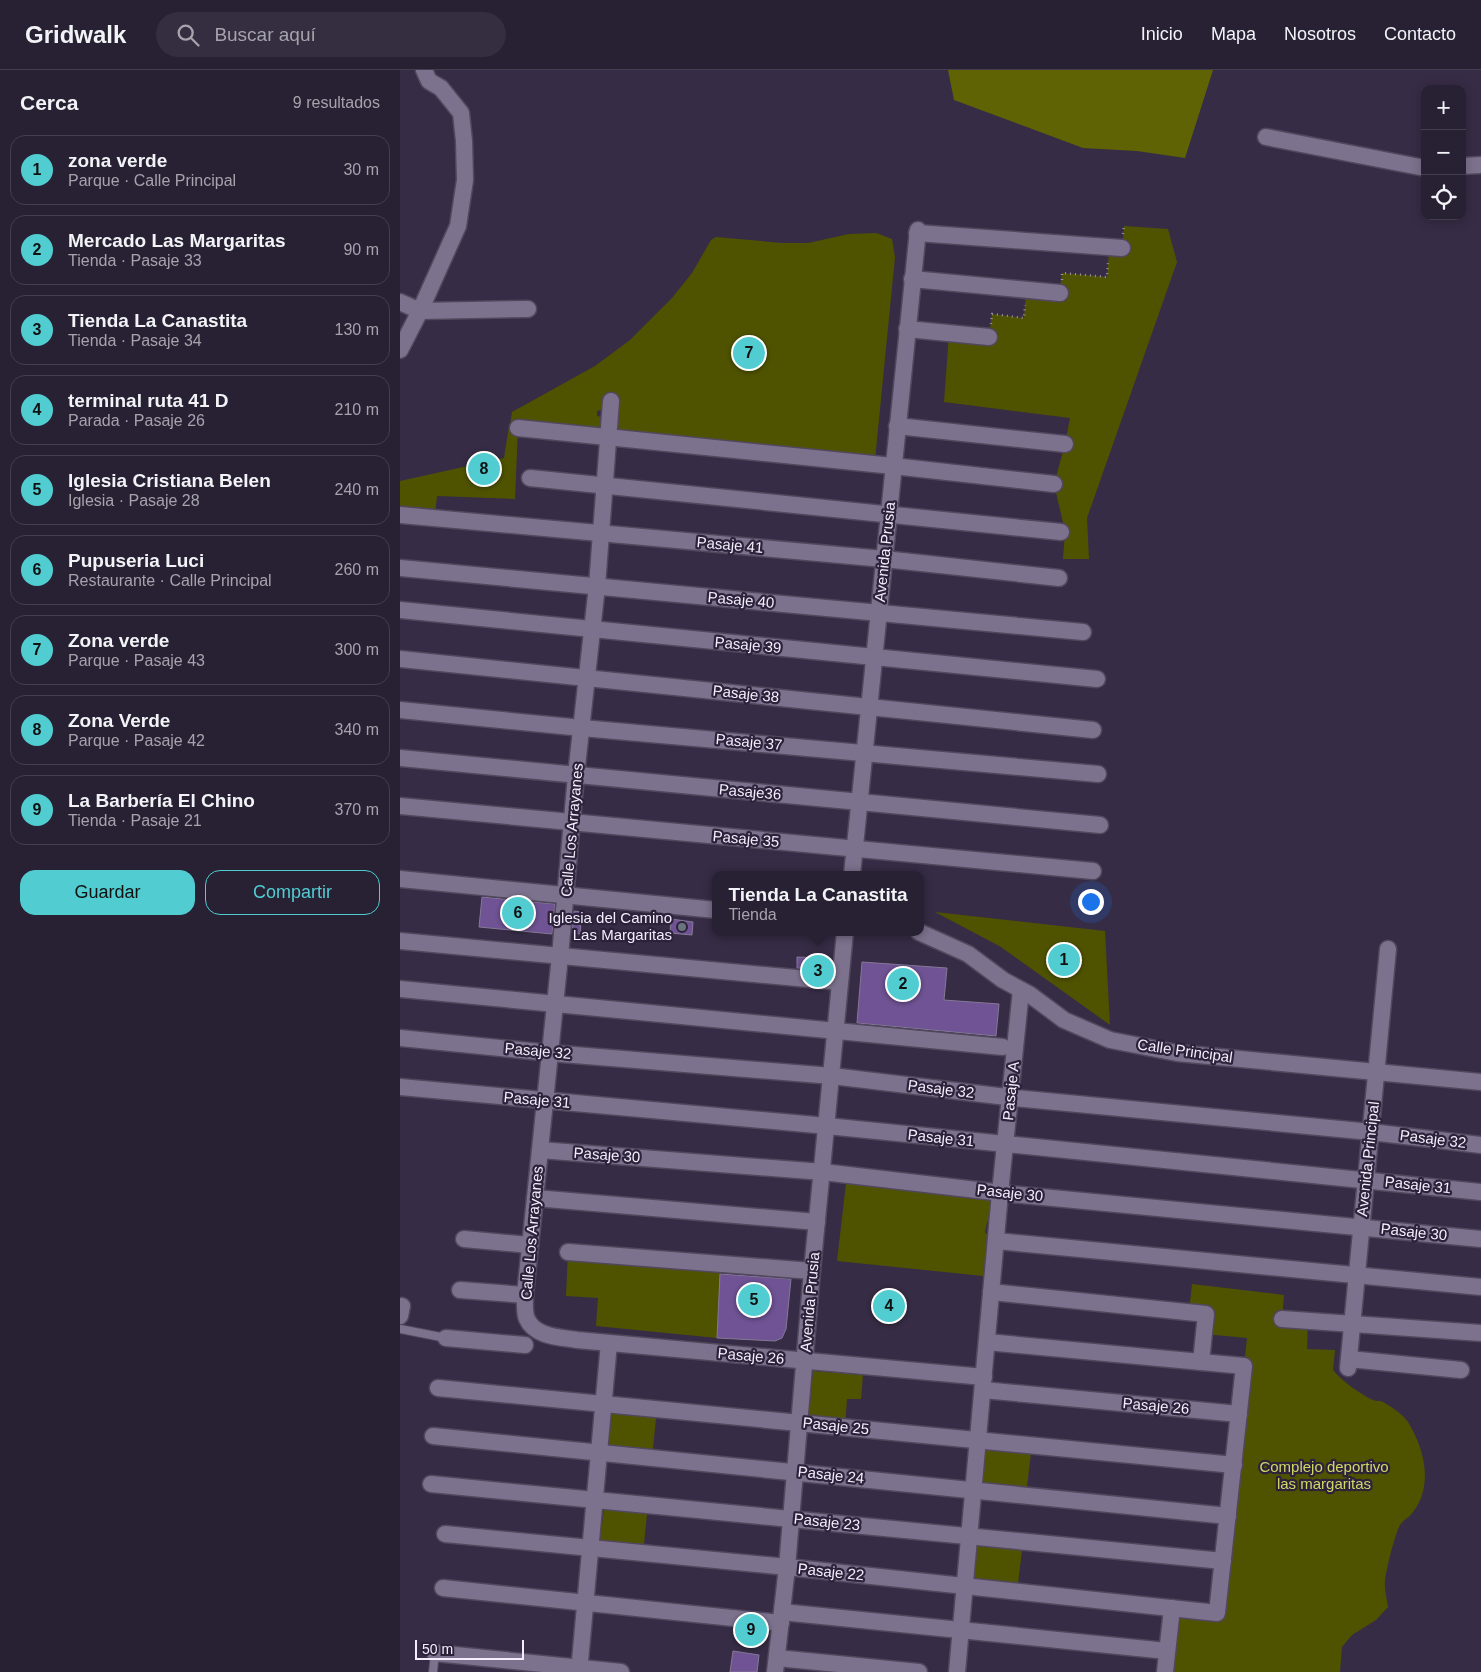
<!DOCTYPE html>
<html lang="es">
<meta charset="utf-8">
<style>
:root{--surface:#282134;--page:#342e40;--text:#f1f3f6;--muted:#a5a3ac;--line:#443e4f;--accent:#51ccd1}
body{margin:0;font-family:Arial,sans-serif;background:var(--page);color:var(--text)}
.controls{position:absolute;right:15px;top:15px;display:grid;overflow:hidden;border-radius:10px;box-shadow:0 2px 12px #0003}
.controls button{width:45px;height:45px;display:grid;place-items:center;padding:0;border:0;border-bottom:1px solid var(--line);background:var(--surface);color:var(--text);font:25px sans-serif}
.scale{position:absolute;left:15px;bottom:12px;width:109px;box-sizing:border-box;padding-left:5px;border:2px solid #f3edfd;border-top:0;font-size:14px;line-height:18px;white-space:nowrap;color:#f3edfd;-webkit-text-stroke:4px #2c223a;paint-order:stroke}
.you{position:absolute;left:690px;top:831px;width:18px;height:18px;margin:-12px;border:4px solid #fff;border-radius:50%;background:#1a73e8;box-shadow:0 0 0 8px #1a73e833}
.badge{display:grid;place-items:center;width:32px;height:32px;border-radius:50%;background:var(--accent);color:#111;font-size:16px;font-weight:700}
.pin{position:absolute;translate:-50% -50%;border:2px solid #fff;box-shadow:0 1px 5px #0006}
.popup{position:absolute;left:312px;top:801px;width:212px;height:65px;box-sizing:border-box;display:grid;place-content:center;border-radius:10px;background:var(--surface);filter:drop-shadow(0 1px 4px #0005);font-size:16px;white-space:nowrap;color:var(--muted)}
.popup b{font-size:19px;color:var(--text)}
.popup::after{content:'';position:absolute;left:50%;top:100%;margin-left:-10px;border:10px solid transparent;border-top-color:var(--surface)}
.list{margin:0;padding:0;list-style:none}
h2{display:flex;justify-content:space-between;align-items:center;height:65px;margin:0;padding:0 20px;font-size:21px}
h2 small{font-size:16px;font-weight:400;color:var(--muted)}
.list li{display:grid;grid-template-columns:32px 1fr auto;gap:15px;align-items:center;box-sizing:border-box;height:70px;margin:0 10px 10px;padding:0 10px;border:1px solid var(--line);border-radius:15px}
.list b{display:block;font-size:19px;white-space:nowrap}
.list p{margin:0;font-size:16px;white-space:nowrap;color:var(--muted)}
.list em{font-size:16px;font-style:normal;color:var(--muted)}
.actions{display:flex;gap:10px;padding:15px 20px}
.actions a{flex:1;padding:11px 0;border:1px solid var(--accent);border-radius:15px;text-align:center;font-size:18px;color:var(--accent)}
.actions .main{background:var(--accent);color:#111}
.icon{flex:none;width:28px;height:28px;fill:none;stroke:currentColor;stroke-width:2;stroke-linecap:round;stroke-linejoin:round}
.map{position:relative;flex:none;width:1081px;height:1602px;overflow:hidden}
header{display:flex;align-items:center;gap:30px;box-sizing:border-box;height:70px;padding:0 25px;background:var(--surface);border-bottom:1px solid var(--line)}
header strong{font-size:24px}
nav{display:flex;gap:28px;margin-inline-start:auto;font-size:18px}
.search{width:350px;height:45px;background:var(--page);display:flex;align-items:center;gap:12px;box-sizing:border-box;padding:0 18px;border-radius:28px;color:var(--muted);font-size:19px}
main{display:flex}
aside{flex:1;background:var(--surface)}
.map>svg:first-child{display:block}
.green{fill:#4f5300}
.forest{fill:#5f6304}
.building{fill:#6f5394;stroke:#857996}
.lines{fill:none;stroke-linecap:round;stroke-linejoin:round}
.lane-casing{stroke:#51485d;stroke-width:10}
.street-casing{stroke:#51485d;stroke-width:19}
.path{stroke:#9890a4;stroke-width:2.5;stroke-dasharray:1 4;stroke-linecap:butt}
.lane{stroke:#7d728e;stroke-width:8}
.street{stroke:#7d728e;stroke-width:16}
.worship-dot{fill:#6b7280;stroke:#2c223a;stroke-width:2}
.labels{text-anchor:middle;stroke-width:4.5;stroke-linejoin:round;paint-order:stroke}
.street-label{font-size:15px;fill:#f3edfd;stroke:#2c223a}
.poi-label{font-size:15px;fill:#f3edfd;stroke:#2c223a;text-anchor:end}
.park-label{font-size:15px;fill:#cfd768;stroke:#2c223a}
</style>
<header>
<strong>Gridwalk</strong>
<div class="search"><svg class="icon" aria-label="search" viewBox="0 0 24 24"><circle cx="10" cy="10" r="6"/><path d="M15 15l6 6"/></svg>Buscar aquí</div>
<nav><a>Inicio</a><a>Mapa</a><a>Nosotros</a><a>Contacto</a></nav>
</header>
<main>
<aside>
<h2>Cerca<small>9 resultados</small></h2>
<ul class="list">
<li><span class="badge">1</span><div><b>zona verde</b><p>Parque · Calle Principal</p></div><em>30 m</em></li>
<li><span class="badge">2</span><div><b>Mercado Las Margaritas</b><p>Tienda · Pasaje 33</p></div><em>90 m</em></li>
<li><span class="badge">3</span><div><b>Tienda La Canastita</b><p>Tienda · Pasaje 34</p></div><em>130 m</em></li>
<li><span class="badge">4</span><div><b>terminal ruta 41 D</b><p>Parada · Pasaje 26</p></div><em>210 m</em></li>
<li><span class="badge">5</span><div><b>Iglesia Cristiana Belen</b><p>Iglesia · Pasaje 28</p></div><em>240 m</em></li>
<li><span class="badge">6</span><div><b>Pupuseria Luci</b><p>Restaurante · Calle Principal</p></div><em>260 m</em></li>
<li><span class="badge">7</span><div><b>Zona verde</b><p>Parque · Pasaje 43</p></div><em>300 m</em></li>
<li><span class="badge">8</span><div><b>Zona Verde</b><p>Parque · Pasaje 42</p></div><em>340 m</em></li>
<li><span class="badge">9</span><div><b>La Barbería El Chino</b><p>Tienda · Pasaje 21</p></div><em>370 m</em></li>
</ul>
<div class="actions"><a class="main">Guardar</a><a>Compartir</a></div>
</aside>
<div class="map">
<svg width="1081" height="1602" viewBox="0 0 1081 1602">
<rect width="100%" height="100%" fill="#362c45"/>
<g class="green">
<path d="M724,156l44,3 9,33 -90,256 2,41h-26l2,-28 -11,-47 11,-40 5,-26 -126,-16 5,-68 40,3 3,-23 32,4 2,-25 33,3 3,-23 45,4 2,-25 13,1z"/>
<path d="M476,163l16,6 3,18 -20,203 -260,-26 -12,-25 -6,2v5l6,1v17l-93,-9 2,-13 83,-46 35,-26 42,-42 20,-25 19,-33 5,-3 66,6h26l41,-9z"/>
<path d="M109,356l9,2 -3,71 -78,-3 -3,27 -34,-2v-40l104,-23z"/>
<path d="M535,842l170,19 5,94 -109,-78z"/>
<path d="M447,1105l153,18 -4,25 -9,4 -2,11 8,4v40l-156,-16z"/>
<path d="M168,1182l153,12 -4,74 -121,-12 2,-28 -32,-2z"/>
<path d="M792,1214l92,11 -2,24 26,1 -1,29 28,1 -2,20c9,11 27,24 40,30 2,1 6,1 8,1 8,4 22,13 27,21 16,26 26,63 5,90 -3,5 -10,8 -13,13 -5,9 -14,45 -15,56 -1,8 2,18 3,26l-12,13 -24,15 -10,12 -2,25h-174l6,-64 45,5 30,-275 -43,-4 2,-20 -17,-2z"/>
<path d="M413,1301l50,4 -2,24h-14l-2,28 -37,-3z"/>
<path d="M213,1335l44,4 -5,49 -45,-4z"/>
<path d="M585,1371l47,4 -6,50 -46,-4z"/>
<path d="M205,1431l43,4 -5,48 -44,-5z"/>
<path d="M575,1467l48,5 -6,50 -48,-6z"/>
</g>
<path class="forest" d="M548,0h265l-28,88 -48,-7 -54,-3 -129,-48z"/>
<g class="building">
<path d="M82,827l73,7 -3,30 -73,-7z"/>
<path d="M174,841l8,1 -2,22 -8,-1z"/>
<path d="M271,849l22,3 -1,13 -22,-2z"/>
<path d="M397,887l30,1 -1,13 -29,-3z"/>
<path d="M462,892l85,6 -3,32 55,4 -3,32 -139,-13z"/>
<path d="M320,1204l71,5 -5,50 -4,9 -7,3 -58,-3z"/>
<path d="M333,1581l26,4 -2,17h-27z"/>
</g>
<g class="lines">
<g class="lane-casing">
<g id="lane">
<path d="M0,1259l46,9"/>
<path d="M33,1602l2,-19"/>
</g>
</g>
<g class="street-casing">
<g id="street">
<path d="M866,67l159,31"/>
<path d="M1062,96l19,-1"/>
<path d="M517,163l205,15"/>
<path d="M512,209l148,14"/>
<path d="M0,232l20,9 108,-2"/>
<path d="M507,259l82,8"/>
<path d="M0,280l20,-39 38,-85 7,-46 -1,-39 -3,-28 -20,-25 -12,-7 -5,-11"/>
<path d="M211,331l-14,185 -21,189 -16,181 -35,339c0,7 -1,18 2,24 8,18 33,18 50,21l407,37"/>
<path d="M497,356l168,18"/>
<path d="M118,358l375,38 161,18"/>
<path d="M130,408l531,54"/>
<path d="M0,445l484,44 175,19"/>
<path d="M0,498l683,64"/>
<path d="M0,540l697,69"/>
<path d="M0,589l693,71"/>
<path d="M0,640l182,18 516,46"/>
<path d="M0,688l700,67"/>
<path d="M0,736l693,65"/>
<path d="M452,805l66,-645"/>
<path d="M0,809l316,31"/>
<path d="M519,862l49,22 35,26 26,14 35,26 46,20 67,13 304,29"/>
<path d="M0,871l440,41"/>
<path d="M0,919l603,58"/>
<path d="M0,968l150,15 282,23 183,22 356,34 110,13"/>
<path d="M0,1017l427,39 654,66"/>
<path d="M140,1080l283,22 188,22 470,45"/>
<path d="M135,1128l282,24"/>
<path d="M64,1169l66,6"/>
<path d="M596,1171l485,46"/>
<path d="M168,1182l244,19"/>
<path d="M60,1220l65,5"/>
<path d="M591,1222l215,22 -5,48"/>
<path d="M0,1246l2,-10"/>
<path d="M882,1249l199,14"/>
<path d="M46,1268l79,7"/>
<path d="M949,1289l112,11"/>
<path d="M948,1298l40,-419"/>
<path d="M38,1318l796,77"/>
<path d="M583,1320l256,24"/>
<path d="M33,1366l795,80"/>
<path d="M31,1414l792,77"/>
<path d="M45,1464l342,33 430,46 27,-247 -257,-24"/>
<path d="M43,1518l338,35"/>
<path d="M382,1542l385,39"/>
<path d="M35,1583l186,19"/>
<path d="M377,1588l142,14"/>
<path d="M179,1602l30,-329"/>
<path d="M375,1602l12,-105 25,-296 33,-339"/>
<path d="M557,1602l43,-479 21,-203"/>
<path d="M765,1602l7,-64"/>
</g>
</g>
<g class="path">
<path d="M723,164l1,-8"/>
<path d="M662,210v-7l45,4 1,-16"/>
<path d="M591,254l1,-10 32,4 1,-13"/>
</g>
<use href="#lane" class="lane"/>
<use href="#street" class="street"/>
</g>
<circle class="worship-dot" cx="282" cy="857" r="5"/>
<g class="labels">
<g class="street-label">
<text transform="translate(330 475) rotate(5)" y="5">Pasaje 41</text>
<text transform="translate(485 482) rotate(-84)" y="5">Avenida Prusia</text>
<text transform="translate(341 530) rotate(5)" y="5">Pasaje 40</text>
<text transform="translate(348 575) rotate(5)" y="5">Pasaje 39</text>
<text transform="translate(346 624) rotate(6)" y="5">Pasaje 38</text>
<text transform="translate(349 672) rotate(5)" y="5">Pasaje 37</text>
<text transform="translate(350 722) rotate(5)" y="5">Pasaje36</text>
<text transform="translate(172 760) rotate(-85)" y="5">Calle Los Arrayanes</text>
<text transform="translate(346 769) rotate(5)" y="5">Pasaje 35</text>
<text transform="translate(138 981) rotate(5)" y="5">Pasaje 32</text>
<text transform="translate(785 981) rotate(8)" y="5">Calle Principal</text>
<text transform="translate(541 1019) rotate(7)" y="5">Pasaje 32</text>
<text transform="translate(611 1021) rotate(-84)" y="5">Pasaje A</text>
<text transform="translate(137 1030) rotate(5)" y="5">Pasaje 31</text>
<text transform="translate(541 1068) rotate(6)" y="5">Pasaje 31</text>
<text transform="translate(1033 1069) rotate(7)" y="5">Pasaje 32</text>
<text transform="translate(207 1085) rotate(4)" y="5">Pasaje 30</text>
<text transform="translate(968 1089) rotate(-84)" y="5">Avenida Principal</text>
<text transform="translate(1018 1115) rotate(6)" y="5">Pasaje 31</text>
<text transform="translate(610 1123) rotate(6)" y="5">Pasaje 30</text>
<text transform="translate(1014 1162) rotate(6)" y="5">Pasaje 30</text>
<text transform="translate(132 1163) rotate(-85)" y="5">Calle Los Arrayanes</text>
<text transform="translate(410 1232) rotate(-85)" y="5">Avenida Prusia</text>
<text transform="translate(351 1286) rotate(5)" y="5">Pasaje 26</text>
<text transform="translate(756 1336) rotate(5)" y="5">Pasaje 26</text>
<text transform="translate(436 1356) rotate(6)" y="5">Pasaje 25</text>
<text transform="translate(431 1405) rotate(6)" y="5">Pasaje 24</text>
<text transform="translate(427 1452) rotate(6)" y="5">Pasaje 23</text>
<text transform="translate(431 1502) rotate(6)" y="5">Pasaje 22</text>
</g>
<g class="poi-label">
<text x="272" y="853">Iglesia del Camino<tspan x="272" dy="17">Las Margaritas</tspan></text>
</g>
<g class="park-label">
<text x="924" y="1402">Complejo deportivo<tspan x="924" dy="17">las margaritas</tspan></text>
</g>
</g>
</svg>
<div class="controls">
<button>+</button>
<button>−</button>
<button><svg class="icon" aria-label="locate" viewBox="0 0 24 24"><circle cx="12" cy="12" r="6"/><path d="M12 2v4M12 18v4M2 12h4M18 12h4"/></svg></button>
</div>
<div class="scale">50 m</div>
<div class="you"></div>
<div class="pin badge" style="left:664px;top:890px">1</div>
<div class="pin badge" style="left:503px;top:914px">2</div>
<div class="pin badge" style="left:418px;top:901px">3</div>
<div class="popup"><b>Tienda La Canastita</b>Tienda</div>
<div class="pin badge" style="left:489px;top:1236px">4</div>
<div class="pin badge" style="left:354px;top:1230px">5</div>
<div class="pin badge" style="left:118px;top:843px">6</div>
<div class="pin badge" style="left:349px;top:283px">7</div>
<div class="pin badge" style="left:84px;top:399px">8</div>
<div class="pin badge" style="left:351px;top:1560px">9</div>
</div>
</main>
